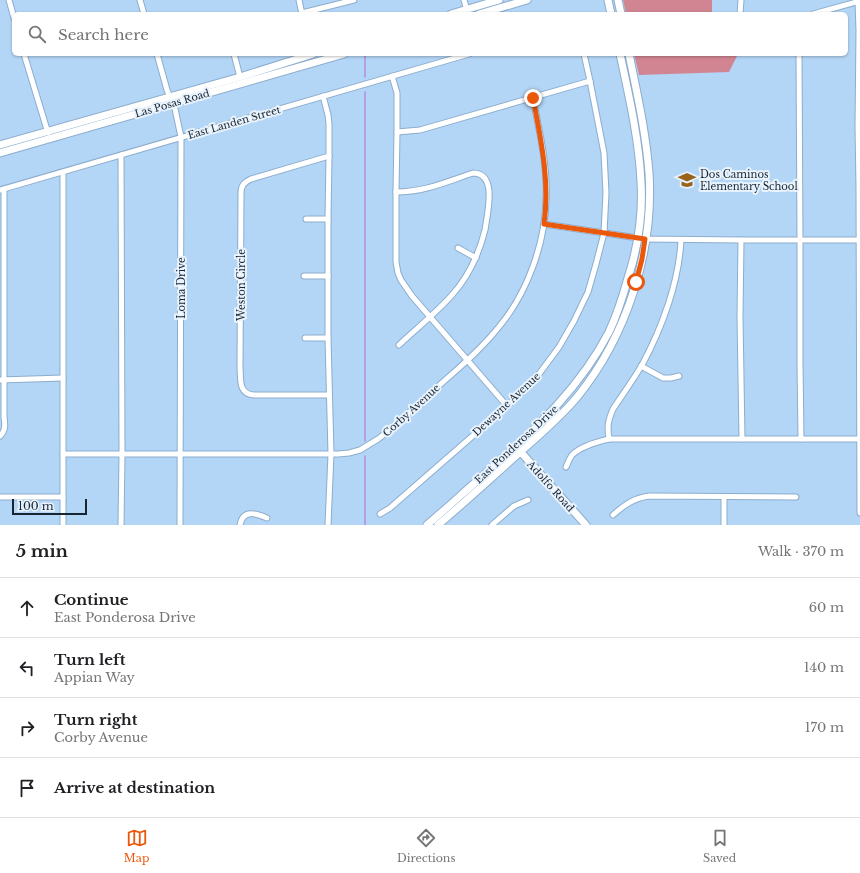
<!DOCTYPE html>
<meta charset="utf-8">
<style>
:root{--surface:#fff;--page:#f6f6f6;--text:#202124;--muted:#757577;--line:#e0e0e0;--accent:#ea580c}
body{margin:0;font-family:"Libre Baskerville",serif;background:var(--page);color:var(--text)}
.scale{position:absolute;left:12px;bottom:10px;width:75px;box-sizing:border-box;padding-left:4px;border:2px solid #172431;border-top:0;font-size:11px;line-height:14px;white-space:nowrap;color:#172431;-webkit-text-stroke:3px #e8f3fd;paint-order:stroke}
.stop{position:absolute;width:12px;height:12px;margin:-9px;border:3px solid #ea580c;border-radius:50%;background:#fff}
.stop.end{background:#ea580c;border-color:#fff;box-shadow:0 1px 4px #0008}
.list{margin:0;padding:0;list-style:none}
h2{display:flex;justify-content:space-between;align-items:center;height:52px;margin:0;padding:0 16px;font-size:17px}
h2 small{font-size:13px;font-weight:400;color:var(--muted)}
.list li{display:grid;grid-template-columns:26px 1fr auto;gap:12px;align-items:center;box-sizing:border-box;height:60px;padding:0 16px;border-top:1px solid var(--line)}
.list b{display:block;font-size:15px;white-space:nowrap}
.list p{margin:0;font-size:13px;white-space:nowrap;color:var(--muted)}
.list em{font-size:13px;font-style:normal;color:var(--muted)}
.icon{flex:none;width:22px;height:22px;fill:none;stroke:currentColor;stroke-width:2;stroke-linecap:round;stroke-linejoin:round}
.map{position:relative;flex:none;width:860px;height:525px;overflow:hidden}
.search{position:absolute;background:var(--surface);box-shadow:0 1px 3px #0004;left:12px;right:12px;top:12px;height:44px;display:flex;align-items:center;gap:10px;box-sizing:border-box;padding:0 14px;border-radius:6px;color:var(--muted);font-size:15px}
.sheet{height:292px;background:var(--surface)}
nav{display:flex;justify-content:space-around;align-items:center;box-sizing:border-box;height:56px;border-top:1px solid var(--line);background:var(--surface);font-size:11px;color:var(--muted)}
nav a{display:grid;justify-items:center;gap:2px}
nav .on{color:var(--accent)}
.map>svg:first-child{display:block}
.green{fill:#d18593}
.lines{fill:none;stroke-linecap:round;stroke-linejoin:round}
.stream{stroke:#b889e0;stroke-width:1.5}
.minor-casing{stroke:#8cadcd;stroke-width:7}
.major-casing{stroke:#8cadcd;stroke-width:9}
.minor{stroke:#fff;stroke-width:5}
.major{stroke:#fff;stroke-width:7}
.route{stroke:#ea580c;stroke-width:5}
.labels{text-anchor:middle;stroke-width:4;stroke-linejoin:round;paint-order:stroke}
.street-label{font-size:10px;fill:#172431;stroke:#e8f3fd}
.poi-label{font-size:10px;fill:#172431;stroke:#e8f3fd;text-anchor:start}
</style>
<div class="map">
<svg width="860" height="525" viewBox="0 0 860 525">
<rect width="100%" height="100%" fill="#b3d5f6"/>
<g class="green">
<path d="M623,0h89v14h-86z"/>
<path d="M634,54h104l-9,18 -90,3z"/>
</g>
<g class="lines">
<g class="stream">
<path d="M365,54v23"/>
<path d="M365,441v-349"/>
<path d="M365,525v-69"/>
</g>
<g class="minor-casing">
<g id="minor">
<path d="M9,0l5,18"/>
<path d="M140,0l4,14"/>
<path d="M299,0l3,14"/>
<path d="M464,0l4,14"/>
<path d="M858,1l1,30 -1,96 1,60 1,326"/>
<path d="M302,13l52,-13"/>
<path d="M740,14l1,-14"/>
<path d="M813,14l47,-13"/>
<path d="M24,54l24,79"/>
<path d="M157,54l10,36 8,19 6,28 -1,388"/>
<path d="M234,54l6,23"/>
<path d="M799,54l1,186v123l1,76"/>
<path d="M392,76l5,17v39l-1,60v70l2,11 3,7 11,16 95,110"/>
<path d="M323,96l5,19 1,9v32l-1,63v119l3,116 -3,71"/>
<path d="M397,132l23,-2 170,-49"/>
<path d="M329,156l-78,23c-8,4 -10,7 -10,15l-1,173c1,12 -2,27 14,28h75"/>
<path d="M0,190l469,-136"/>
<path d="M396,192c28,0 50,-10 77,-19 10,0 15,7 16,18 1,12 -2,26 -4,39 -6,24 -16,46 -33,65 -15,17 -36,34 -53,50"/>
<path d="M306,219h22"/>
<path d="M544,224l101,15 96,1h118"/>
<path d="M741,240l-1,77 2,122"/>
<path d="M458,248l18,10"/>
<path d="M304,276h24"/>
<path d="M305,338h23"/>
<path d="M641,366l22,12h8l8,-2"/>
<path d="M0,380l63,-2"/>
<path d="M0,436c6,-6 5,-12 4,-19v-228"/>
<path d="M609,439c-2,-13 -1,-18 4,-30 10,-15 20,-29 29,-44 20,-37 37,-83 39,-125"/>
<path d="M63,454h275l11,-1 11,-3 18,-11c19,-14 36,-32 55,-48 22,-20 46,-39 65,-63 29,-34 47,-84 48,-128 2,-35 -7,-69 -13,-102"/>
<path d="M566,467c2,-4 3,-8 6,-12 9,-9 24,-13 37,-16h251"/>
<path d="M0,497h63"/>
<path d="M724,497v28"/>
<path d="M380,514l10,-6 117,-102 32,-32 20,-27 15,-26 14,-29 8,-28 8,-31 2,-40 -2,-40 -14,-72 -6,-27"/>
<path d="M613,515c11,-10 21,-17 36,-19l147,1"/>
<path d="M63,525v-353"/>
<path d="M121,525l1,-71 -1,-299"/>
<path d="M240,525c3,-17 17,-11 27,-7"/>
<path d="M492,525l22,-19 14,-6"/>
</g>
</g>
<g class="major-casing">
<g id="major">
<path d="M608,0l3,14"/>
<path d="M618,0l3,14"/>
<path d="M451,14l48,-14"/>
<path d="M479,14l48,-14"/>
<path d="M0,145l240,-68 73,-23"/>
<path d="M0,153l344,-99"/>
<path d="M518,449l68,76"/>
<path d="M427,525c22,-19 44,-39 66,-58 45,-40 88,-81 116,-135 8,-17 14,-36 19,-54 10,-31 15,-63 13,-96 -2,-43 -12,-86 -21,-128"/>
<path d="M438,525c27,-23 53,-47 79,-70 21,-19 43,-37 61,-59 49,-61 76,-145 71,-223 -3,-40 -12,-80 -20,-119"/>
</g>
</g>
<use href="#minor" class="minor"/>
<use href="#major" class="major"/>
</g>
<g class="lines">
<path class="route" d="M533,98c8,42 17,83 11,126l101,15 -3,20 -6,23"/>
</g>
<defs>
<g id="school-bare" transform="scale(1.38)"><path d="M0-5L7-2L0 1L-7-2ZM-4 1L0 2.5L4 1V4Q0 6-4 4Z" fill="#99631c" stroke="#e8f3fd" stroke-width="2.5" paint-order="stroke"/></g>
</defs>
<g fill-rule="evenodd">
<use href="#school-bare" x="687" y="180"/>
</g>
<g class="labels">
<g class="street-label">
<text transform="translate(172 103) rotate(-16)" y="4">Las Posas Road</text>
<text transform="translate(234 122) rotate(-16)" y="4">East Landen Street</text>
<text transform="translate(241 285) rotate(-90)" y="4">Weston Circle</text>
<text transform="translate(181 288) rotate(-90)" y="4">Loma Drive</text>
<text transform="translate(506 404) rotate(-43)" y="4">Dewayne Avenue</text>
<text transform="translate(411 410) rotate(-42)" y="4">Corby Avenue</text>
<text transform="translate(516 444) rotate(-43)" y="4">East Ponderosa Drive</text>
<text transform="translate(551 486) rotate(48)" y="4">Adolfo Road</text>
</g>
<g class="poi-label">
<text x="700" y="178">Dos Caminos<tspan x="700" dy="12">Elementary School</tspan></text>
</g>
</g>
</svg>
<div class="scale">100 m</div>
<div class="stop" style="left:636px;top:282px"></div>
<div class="stop end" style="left:533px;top:98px"></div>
<div class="search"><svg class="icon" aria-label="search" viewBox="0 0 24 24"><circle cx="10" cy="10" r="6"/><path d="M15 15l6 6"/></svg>Search here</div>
</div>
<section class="sheet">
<h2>5 min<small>Walk · 370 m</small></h2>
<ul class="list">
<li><svg class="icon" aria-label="ahead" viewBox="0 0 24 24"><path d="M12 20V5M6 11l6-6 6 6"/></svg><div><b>Continue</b><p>East Ponderosa Drive</p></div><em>60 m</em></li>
<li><svg class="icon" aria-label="left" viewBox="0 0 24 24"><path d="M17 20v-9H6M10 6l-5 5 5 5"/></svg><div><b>Turn left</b><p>Appian Way</p></div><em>140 m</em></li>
<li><svg class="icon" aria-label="right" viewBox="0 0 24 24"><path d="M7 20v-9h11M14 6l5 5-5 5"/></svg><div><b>Turn right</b><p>Corby Avenue</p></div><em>170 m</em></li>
<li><svg class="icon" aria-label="arrive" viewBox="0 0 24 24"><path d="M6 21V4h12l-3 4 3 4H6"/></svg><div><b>Arrive at destination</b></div></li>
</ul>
</section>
<nav>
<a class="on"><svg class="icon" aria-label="map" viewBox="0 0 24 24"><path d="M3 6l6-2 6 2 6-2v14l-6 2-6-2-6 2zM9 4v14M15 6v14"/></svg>Map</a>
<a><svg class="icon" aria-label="directions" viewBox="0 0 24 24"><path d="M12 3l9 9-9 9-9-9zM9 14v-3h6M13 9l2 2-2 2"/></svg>Directions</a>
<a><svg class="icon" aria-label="saved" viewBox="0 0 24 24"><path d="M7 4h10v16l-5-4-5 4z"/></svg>Saved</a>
</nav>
